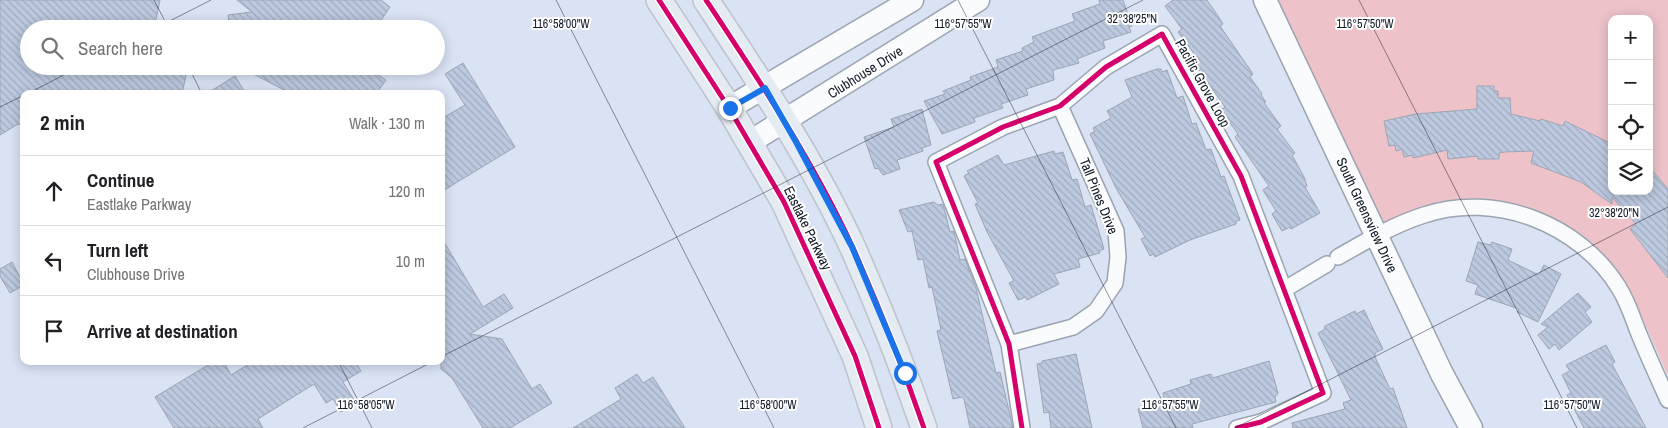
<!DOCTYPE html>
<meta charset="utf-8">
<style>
:root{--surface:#fff;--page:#f6f6f6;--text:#202124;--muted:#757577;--line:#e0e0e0}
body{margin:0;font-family:"Archivo Narrow",sans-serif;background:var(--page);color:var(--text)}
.controls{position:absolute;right:15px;top:15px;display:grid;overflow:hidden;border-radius:10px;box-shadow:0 2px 12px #0003}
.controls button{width:45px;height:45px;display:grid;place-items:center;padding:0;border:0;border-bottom:1px solid var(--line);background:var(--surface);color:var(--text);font:25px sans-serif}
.stop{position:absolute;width:15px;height:15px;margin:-11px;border:4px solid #1a73e8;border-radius:50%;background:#fff}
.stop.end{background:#1a73e8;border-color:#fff;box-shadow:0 1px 5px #0008}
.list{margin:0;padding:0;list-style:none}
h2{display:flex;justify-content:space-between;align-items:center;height:65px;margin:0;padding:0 20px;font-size:21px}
h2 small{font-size:16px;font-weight:400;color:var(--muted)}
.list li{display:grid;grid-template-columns:32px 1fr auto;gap:15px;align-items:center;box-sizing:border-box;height:70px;padding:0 20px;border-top:1px solid var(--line)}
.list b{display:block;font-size:19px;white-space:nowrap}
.list p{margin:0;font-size:16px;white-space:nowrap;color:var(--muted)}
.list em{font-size:16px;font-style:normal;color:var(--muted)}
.icon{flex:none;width:28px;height:28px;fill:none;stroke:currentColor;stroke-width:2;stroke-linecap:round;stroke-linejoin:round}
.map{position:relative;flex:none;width:1668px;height:428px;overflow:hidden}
.search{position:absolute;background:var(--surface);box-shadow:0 2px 12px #0003;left:20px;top:20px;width:425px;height:55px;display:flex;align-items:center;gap:12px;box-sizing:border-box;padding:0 18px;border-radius:28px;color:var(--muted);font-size:19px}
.panel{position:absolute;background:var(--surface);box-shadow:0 2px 12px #0003;left:20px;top:90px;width:425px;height:275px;border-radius:10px}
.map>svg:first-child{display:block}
.grass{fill:#edc2c9;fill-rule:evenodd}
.building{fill:url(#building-back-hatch);stroke:#9da5b4}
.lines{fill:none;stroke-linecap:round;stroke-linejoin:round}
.street-casing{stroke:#9ba4b1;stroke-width:18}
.secondary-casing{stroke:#9ba4b1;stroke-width:25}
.primary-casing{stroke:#bdc2cb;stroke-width:28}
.street{stroke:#f9fbfd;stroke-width:15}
.secondary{stroke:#f9fbfd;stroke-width:22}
.primary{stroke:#e5ebf3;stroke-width:25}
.cycleway-casing{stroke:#fff;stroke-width:8}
.cycleway{stroke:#d6006c;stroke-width:5}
.route{stroke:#1a73e8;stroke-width:6}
.ticks{fill:none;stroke:#111926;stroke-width:1;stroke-opacity:0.45}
.labels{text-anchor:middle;stroke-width:4;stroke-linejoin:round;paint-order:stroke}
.street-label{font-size:14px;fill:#111926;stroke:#fff}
.ticks-label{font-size:12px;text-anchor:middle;fill:#111926;stroke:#fff;stroke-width:4;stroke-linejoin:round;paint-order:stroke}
</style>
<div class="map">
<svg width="1668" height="428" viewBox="0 0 1668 428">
<defs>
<pattern id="building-back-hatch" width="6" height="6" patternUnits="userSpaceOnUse" patternTransform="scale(1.25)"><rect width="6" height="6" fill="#bcc9df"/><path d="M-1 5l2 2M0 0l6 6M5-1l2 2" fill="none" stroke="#a1acbf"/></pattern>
</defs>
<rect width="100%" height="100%" fill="#d9e3f4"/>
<path class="grass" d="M1272,0h396v376l-39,-88 -23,-30 -37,-30 -24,-12 -51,-10 -81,16 -25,17zM1612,19h37v172h-37z"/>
<g class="building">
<path d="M0,0h160l-6,29h-125v37h159l-6,28h-158v32l-6,-2 -18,11z"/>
<path d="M237,0h144l9,7 -15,22h-145l-2,-14 24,-3z"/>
<path d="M1099,0h24l9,26 -3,1 2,5 -28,9 2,7 -28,11 2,4 -26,7 1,10 -28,9 2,6 -27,9 2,4 -29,10 1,4 -33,12 -18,-33 21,-7 -2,-3 28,-11 -1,-3 28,-10 -2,-7 27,-9 -1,-3 12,-6 -2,-5 43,-16 -3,-7 28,-10z"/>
<path d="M1173,0h34l11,16 5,8 -3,2 33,48 -3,3 12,17 -1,1 5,7 -2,1 17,23 -4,3 18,24 -3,2 12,22 3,9 -2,1 15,26 -29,16 -1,-2 -8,4 -10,-17 4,-3 -13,-21 6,-4 -34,-49 3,-3 -17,-24 4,-3 -34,-48 5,-3 -18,-24 4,-3 -17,-23z"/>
<path d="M463,63l52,84 -74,45v-73l24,-14 -20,-31z"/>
<path d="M238,66h140l-4,6 12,8 -10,14h-84z"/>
<path d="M1157,69h4l1,3 5,-2 10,28 6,-2 9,28 4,-1 10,27 5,-1 10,28 3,-1 16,44 -4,1v3l-46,16 -35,17 -1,-3 -4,2 -9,-17 4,-2 -29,-49 -26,-54 5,-3 -2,-3 18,-10 -4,-7 25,-14 -7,-17z"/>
<path d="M235,76l11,18h-40z"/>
<path d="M1477,86h17v5h4v7h12l1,16 29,7 1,-2 22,7 2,-5 47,23v47h37v-24l19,22v89l-38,-49 6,-5 -24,-27v7l-31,-22 -50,-19 3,-12 -30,1 -5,1v6h-21v-3l-30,3 -1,-9 -34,8v-3l-9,2 -2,-8 -6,2 -1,-6 -6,1 -5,-25 32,-7 61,-5z"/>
<path d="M922,109l9,36 -9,3 1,3 -26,9 3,9 -17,6 -5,-7 -3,1 -11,-32 30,-10 -3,-8z"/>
<path d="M1054,151l1,3 8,-2 9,28 5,-1 8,28 6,-2 13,44 -5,2 1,2 -22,6 2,8 -26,7 5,10 -32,16 -1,-3 -8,3 -9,-17 5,-2 -27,-49 -12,-28 3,-1 -14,-27 5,-3 -2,-2 31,-16 6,10z"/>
<path d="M934,202l4,3 5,-1 7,28 4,-1 6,29 5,-1 11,29 20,85 4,-1 13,56h-43l-6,-29 -2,-2 -9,2 -16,-68 4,-1 -9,-43 -3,1 -6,-29 -5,1 -6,-29 -4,1 -9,-22z"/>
<path d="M441,237l42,70 21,-13 9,14 -43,26 32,5 30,50 8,-5 12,19 -42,25h-27l-31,-50 -11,-9z"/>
<path d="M1478,242l13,3 1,-3 20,7 -4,11 31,15 5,-10 17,9 -23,48 -21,-10 2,-3 -44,-15 3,-9 -12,-4z"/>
<path d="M12,262l12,23 -14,8 -10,-17v-7z"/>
<path d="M1578,293l13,14 -6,5 7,10 -33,28 -4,-6 -6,5 -11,-14 10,-8 -7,-3z"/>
<path d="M1364,310l19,39 -8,4v4l15,32 3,-1 14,40h-114l-1,-5 53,-14 -2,-6 8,-3 -33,-67 6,-3 1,-4 30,-15 1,3z"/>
<path d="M1606,345l9,17 -3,2 34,64h-62l-17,-33 4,-2 -9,-18 8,-4 -4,-6z"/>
<path d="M1076,354l16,74h-41l-2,-16 -5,1 -7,-49 5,-1v-2z"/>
<path d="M254,361h101l6,10 -18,11 13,21 -15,9 -8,-13 -7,4 -12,-19 -56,35 5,9h-89l-19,-31 58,-35 12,2 6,11z"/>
<path d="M1269,361l9,32 -3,4 1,5 -84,22 1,4h-50l-5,-19 27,-7 -2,-9 28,-9 -1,-4 21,-6 2,4z"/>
<path d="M637,374l6,9 10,-6 32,51h-112l48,-29 -6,-11z"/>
</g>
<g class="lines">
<g class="street-casing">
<g id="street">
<path d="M1338,257c28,-16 55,-32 86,-42 71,-24 156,9 195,73 9,14 14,31 20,46 9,22 19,44 29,66"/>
<path d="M1285,289l42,-25"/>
<path d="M1009,344l64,-17 23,-16 19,-28 3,-26 -2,-26 -56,-125"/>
<path d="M1022,428l-13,-84 -73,-182 67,-35 57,-21 46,-39 56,-33 79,142 82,217 -62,29 -24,6"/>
</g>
</g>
<g class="secondary-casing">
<g id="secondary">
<path d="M1265,0l177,374 29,54"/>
<path d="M729,108l183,-108"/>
<path d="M750,142l228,-142"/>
</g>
</g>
<g class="primary-casing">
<g id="primary">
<path d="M659,0l70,108 55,94 71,154 24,72"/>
<path d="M706,0c53,80 107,161 147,248 26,59 50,119 71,180"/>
</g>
</g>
<use href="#street" class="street"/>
<use href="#secondary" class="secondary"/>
<use href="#primary" class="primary"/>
<g class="cycleway-casing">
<g id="cycleway">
<path d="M659,0l70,108 55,94 71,154 24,72"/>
<path d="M706,0c53,80 107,161 147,248 26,59 50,119 71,180"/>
<path d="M1022,428l-13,-84 -73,-182 67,-35 57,-21 46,-39 56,-33 79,142 82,217 -62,29 -24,6"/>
</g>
</g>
<use href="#cycleway" class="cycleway"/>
</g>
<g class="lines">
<path class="route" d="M730,108l35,-20 31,54 56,105 53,126"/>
</g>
<path class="ticks" d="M154,0l15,29M556,0l218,428M958,0l218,428M1359,0l218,428M154,29l57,-29M188,66l14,28M27,94l54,-28M0,107l24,-12M441,357l702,-357M338,361l34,67M303,428l131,-67M1235,428l433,-221"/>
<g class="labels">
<g class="street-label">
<text transform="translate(865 72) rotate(-32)" y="5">Clubhouse Drive</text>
<text transform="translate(1203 83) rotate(61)" y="5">Pacific Grove Loop</text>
<text transform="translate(1099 196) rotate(68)" y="5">Tall Pines Drive</text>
<text transform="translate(1367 215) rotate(65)" y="5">South Greensview Drive</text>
<text transform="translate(808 228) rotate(64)" y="5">Eastlake Parkway</text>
</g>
</g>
<g class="ticks-label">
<text x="1132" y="23">32°38'25"N</text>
<text x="561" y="28">116°58'00"W</text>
<text x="963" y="28">116°57'55"W</text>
<text x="1365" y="28">116°57'50"W</text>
<text x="1614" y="217">32°38'20"N</text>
<text x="366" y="409">116°58'05"W</text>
<text x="768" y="409">116°58'00"W</text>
<text x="1170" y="409">116°57'55"W</text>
<text x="1572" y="409">116°57'50"W</text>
</g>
</svg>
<div class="controls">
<button>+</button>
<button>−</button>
<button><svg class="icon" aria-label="locate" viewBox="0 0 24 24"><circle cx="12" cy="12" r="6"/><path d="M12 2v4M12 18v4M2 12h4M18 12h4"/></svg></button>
<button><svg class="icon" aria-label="layers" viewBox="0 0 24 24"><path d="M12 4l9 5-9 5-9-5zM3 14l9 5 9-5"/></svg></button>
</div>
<div class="stop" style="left:905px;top:373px"></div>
<div class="stop end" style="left:730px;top:108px"></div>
<div class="search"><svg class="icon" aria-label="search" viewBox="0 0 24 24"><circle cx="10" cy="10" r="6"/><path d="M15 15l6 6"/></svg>Search here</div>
<section class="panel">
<h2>2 min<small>Walk · 130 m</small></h2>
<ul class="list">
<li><svg class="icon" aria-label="ahead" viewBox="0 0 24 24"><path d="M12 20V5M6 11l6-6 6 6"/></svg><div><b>Continue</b><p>Eastlake Parkway</p></div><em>120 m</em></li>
<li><svg class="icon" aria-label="left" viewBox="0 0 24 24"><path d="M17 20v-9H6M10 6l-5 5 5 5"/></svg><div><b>Turn left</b><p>Clubhouse Drive</p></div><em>10 m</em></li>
<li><svg class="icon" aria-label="arrive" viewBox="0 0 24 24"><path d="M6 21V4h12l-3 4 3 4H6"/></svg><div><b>Arrive at destination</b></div></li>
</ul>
</section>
</div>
